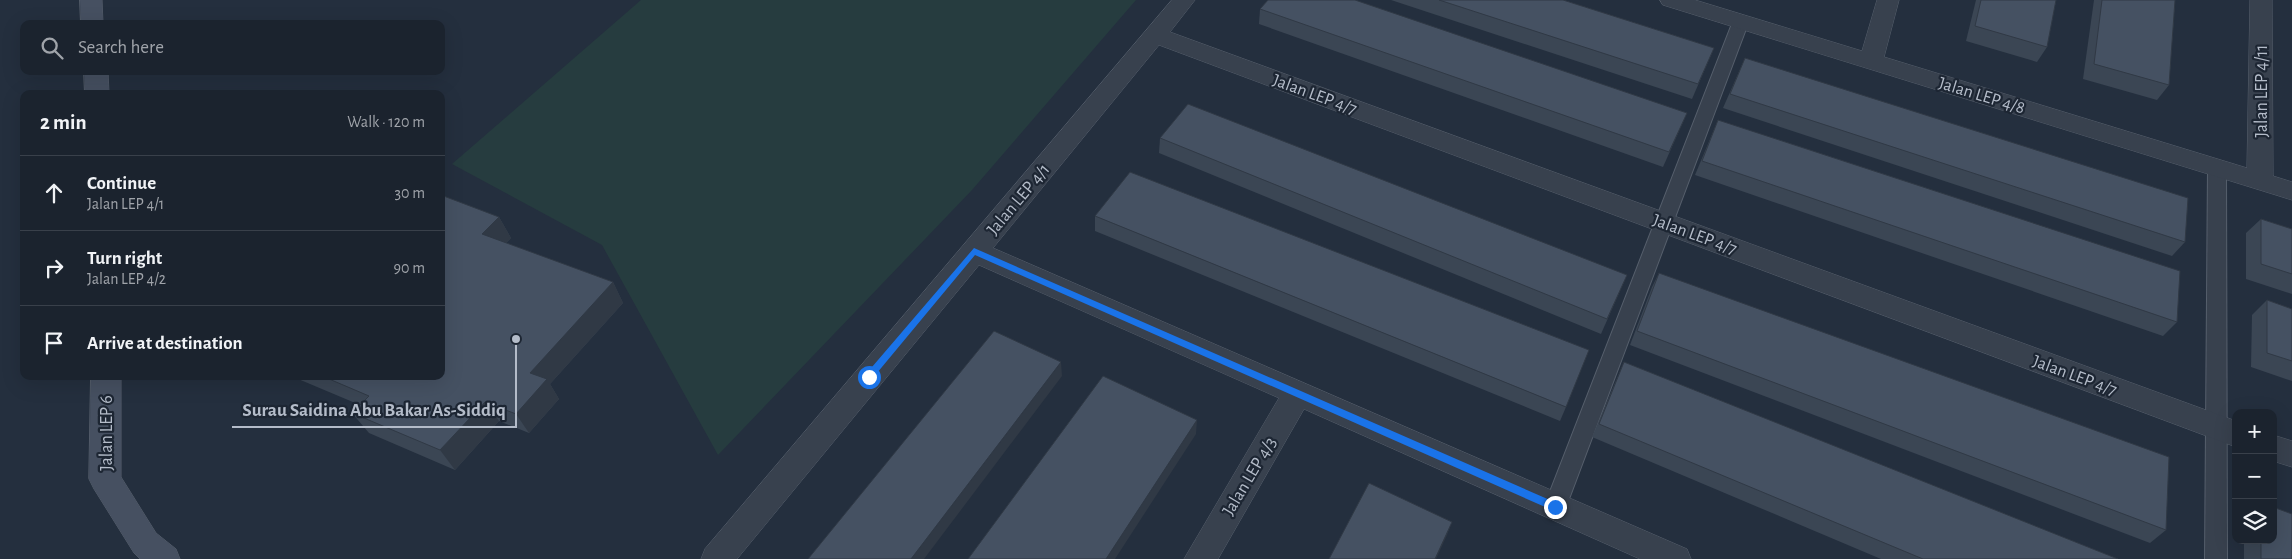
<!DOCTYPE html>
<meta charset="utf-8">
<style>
:root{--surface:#1b232e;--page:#282f3a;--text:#f1f3f6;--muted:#a0a4aa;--line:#39404a}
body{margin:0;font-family:"Alegreya Sans",sans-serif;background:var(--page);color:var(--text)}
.controls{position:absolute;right:15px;bottom:15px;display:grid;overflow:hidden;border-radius:10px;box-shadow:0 5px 20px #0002}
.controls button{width:45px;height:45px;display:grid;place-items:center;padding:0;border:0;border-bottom:1px solid var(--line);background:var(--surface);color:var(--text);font:25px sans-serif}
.stop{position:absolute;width:15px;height:15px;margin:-11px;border:4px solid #1a73e8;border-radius:50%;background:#fff}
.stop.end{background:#1a73e8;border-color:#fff;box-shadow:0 1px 5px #0008}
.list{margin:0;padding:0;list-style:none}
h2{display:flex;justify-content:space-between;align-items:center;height:65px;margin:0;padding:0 20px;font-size:21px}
h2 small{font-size:16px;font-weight:400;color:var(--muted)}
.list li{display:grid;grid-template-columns:32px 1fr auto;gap:15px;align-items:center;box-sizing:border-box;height:75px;padding:0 20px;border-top:1px solid var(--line)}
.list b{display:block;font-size:19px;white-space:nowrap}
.list p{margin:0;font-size:16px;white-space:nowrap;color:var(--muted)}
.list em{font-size:16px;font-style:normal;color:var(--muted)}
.icon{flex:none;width:28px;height:28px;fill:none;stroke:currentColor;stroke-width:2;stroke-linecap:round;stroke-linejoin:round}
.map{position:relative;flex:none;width:2292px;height:559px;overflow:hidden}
.search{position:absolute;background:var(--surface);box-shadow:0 5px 20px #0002;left:20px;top:20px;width:425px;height:55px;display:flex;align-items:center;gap:12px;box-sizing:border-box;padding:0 18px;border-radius:10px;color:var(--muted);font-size:19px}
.panel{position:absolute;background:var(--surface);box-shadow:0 5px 20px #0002;left:20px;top:90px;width:425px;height:290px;border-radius:10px}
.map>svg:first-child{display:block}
.green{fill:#263c3f}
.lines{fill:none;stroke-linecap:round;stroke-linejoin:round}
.lane-casing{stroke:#565f6c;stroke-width:2}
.street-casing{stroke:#565f6c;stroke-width:1}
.secondary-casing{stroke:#565f6c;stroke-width:1}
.lane{fill:#38414e;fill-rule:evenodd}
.street{fill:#38414e;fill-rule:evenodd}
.secondary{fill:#465061;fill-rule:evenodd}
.wall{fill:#3b4654}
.shaded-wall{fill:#303945}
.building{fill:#455162;stroke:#303945}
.route{fill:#1a73e8}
.labels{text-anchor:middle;stroke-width:4.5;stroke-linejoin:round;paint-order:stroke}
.street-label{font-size:18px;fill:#b4bcc9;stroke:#1d2633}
.leader{fill:none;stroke:#b4bcc9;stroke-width:2}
.callout-dot{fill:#b4bcc9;stroke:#1d2633;stroke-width:2}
.callout-label{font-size:19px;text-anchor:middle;font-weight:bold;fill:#b4bcc9;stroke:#1d2633;stroke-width:4.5;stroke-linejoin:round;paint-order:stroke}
</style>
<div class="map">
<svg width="2292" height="559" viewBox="0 0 2292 559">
<rect width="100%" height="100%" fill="#242f3e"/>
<path class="green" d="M641,0h495l-164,190 -254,265 -116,-210 -150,-81z"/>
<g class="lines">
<g class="lane-casing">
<g id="lane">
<path d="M1741,16l8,5 -183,486 -3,7 -8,2 -8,-2 -3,-7 189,-486z"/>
<path d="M2217,162l6,2 3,4 1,391h-22l3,-391 3,-4z"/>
</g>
</g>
<g class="street-casing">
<g id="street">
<path d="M1172,0h23l-25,32 1066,389v26l-1077,-402 -166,203 694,301 4,10h-51l-336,-150 -86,150h-34l95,-161 -300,-133 -242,294h-36l4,-10z"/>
<path d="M1660,0h35l167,51 15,-51h22l-15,57 363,111 3,-168h22l1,176 19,6v18l-629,-195z"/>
<path d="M2273,435l19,6v26l-19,-6z"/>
</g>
</g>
<g class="secondary-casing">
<g id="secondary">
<path d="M80,0h22l1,24h-22z"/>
<path d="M84,71h24l1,23h-24z"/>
<path d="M91,376h30v101l35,56 20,16 4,10h-40l-6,-6 -40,-64 -5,-10z"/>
</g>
</g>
<use href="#lane" class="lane"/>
<use href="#street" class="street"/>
<use href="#secondary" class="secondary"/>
</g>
<g class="wall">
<path d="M1391,0h172l151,48 -22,51z"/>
<path d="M1976,0h80l-9,47 -10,15 -71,-21z"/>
<path d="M2094,0h81l-6,85 -12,15 -74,-21z"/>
<path d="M1260,9l427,104 -24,54 -404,-143z"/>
<path d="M1745,58l440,184 -13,14 -449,-148z"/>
<path d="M1718,120l459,202 -14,14 -468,-161z"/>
<path d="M1160,138l467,137 -26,59 -442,-181z"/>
<path d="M1095,216l471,191 -6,14 -465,-190z"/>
<path d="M499,217l12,21 -5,5 107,39 10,21 -73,81 9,15 -30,34 -30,-12 -44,49 -86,-37 -17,-20 8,-8 -69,-29h150z"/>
<path d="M2261,219l31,10v65l-46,-15v-46z"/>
<path d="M1659,273l507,257 -16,13 -520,-198 22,-58z"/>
<path d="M2267,300l25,9v72l-41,-14 1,-52z"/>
<path d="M1624,362l494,197h-237l-289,-122 26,-61z"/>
<path d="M2244,540h29l19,19h-48z"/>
</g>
<g class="shaded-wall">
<path d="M499,217l12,21 -17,17 -12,-21z"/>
<path d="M613,282l10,21 -73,81 9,15 -30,34 -13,-19 14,-41z"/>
<path d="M1061,362l1,14 -138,183h-13z"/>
<path d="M485,402l14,19 -44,49 -15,-20z"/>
<path d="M1197,420l-1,14 -81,125h-9z"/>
<path d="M1452,522l-5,13 -11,24h-1z"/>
</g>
<g class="building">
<path d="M1268,0h87l332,113 -18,39 -409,-143z"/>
<path d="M1439,0h124l151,48 -16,36z"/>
<path d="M1981,0h75l-9,47 -72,-21z"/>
<path d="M2102,0h73l-6,85 -75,-21z"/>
<path d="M1745,58l443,140 -3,44 -455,-148z"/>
<path d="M1188,104l439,171 -20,44 -447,-181z"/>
<path d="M1718,120l462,151 -3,51 -475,-161z"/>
<path d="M1130,172l459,178 -23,57 -471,-191z"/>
<path d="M441,195l58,22 -17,17 131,48 -83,91 17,6 -31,35 -31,-12 -45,48 -88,-37 17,-17 -47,-20h119z"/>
<path d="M2261,219l31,10v45l-31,-10z"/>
<path d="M1659,273l510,184 -3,73 -529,-199z"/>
<path d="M2267,300l25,9v52l-25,-8z"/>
<path d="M994,331l67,31 -150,197h-103z"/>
<path d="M1624,362l494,197h-195l-324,-135z"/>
<path d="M1103,376l94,44 -91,139h-138z"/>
<path d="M1369,483l83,39 -17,37h-106z"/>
<path d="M2273,507l19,7v45h-31v-19h12z"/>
</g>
<path class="route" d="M974,248l585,256 1,3 -5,4 -3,-1 -577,-255 -103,124h-6v-5z"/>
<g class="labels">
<g class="street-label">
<text transform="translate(2261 91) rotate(-90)" y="6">Jalan LEP 4/11</text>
<text transform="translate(1315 94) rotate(20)" y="6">Jalan LEP 4/7</text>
<text transform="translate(1982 95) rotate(17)" y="6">Jalan LEP 4/8</text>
<text transform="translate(1018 199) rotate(-50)" y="6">Jalan LEP 4/1</text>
<text transform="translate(1695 234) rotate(20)" y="6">Jalan LEP 4/7</text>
<text transform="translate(2075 375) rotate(20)" y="6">Jalan LEP 4/7</text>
<text transform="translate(106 433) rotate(-90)" y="6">Jalan LEP 6</text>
<text transform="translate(1249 476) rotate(-59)" y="6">Jalan LEP 4/3</text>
</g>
</g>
<path class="leader" d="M516 339L516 427H232"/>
<circle class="callout-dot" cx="516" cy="339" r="5"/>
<g class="callout-label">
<text x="374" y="416">Surau Saidina Abu Bakar As-Siddiq</text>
</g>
</svg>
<div class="controls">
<button>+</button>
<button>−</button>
<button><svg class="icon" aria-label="layers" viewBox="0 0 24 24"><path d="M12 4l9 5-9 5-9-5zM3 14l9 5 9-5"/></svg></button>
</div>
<div class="stop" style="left:869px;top:377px"></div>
<div class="stop end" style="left:1555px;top:507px"></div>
<div class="search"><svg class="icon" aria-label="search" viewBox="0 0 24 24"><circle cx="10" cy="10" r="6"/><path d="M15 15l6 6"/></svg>Search here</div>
<section class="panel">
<h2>2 min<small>Walk · 120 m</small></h2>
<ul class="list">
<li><svg class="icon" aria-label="ahead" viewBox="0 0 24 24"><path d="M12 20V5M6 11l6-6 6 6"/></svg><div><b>Continue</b><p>Jalan LEP 4/1</p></div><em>30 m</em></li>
<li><svg class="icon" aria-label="right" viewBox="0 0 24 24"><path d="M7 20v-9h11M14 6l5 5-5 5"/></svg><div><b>Turn right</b><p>Jalan LEP 4/2</p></div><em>90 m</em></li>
<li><svg class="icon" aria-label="arrive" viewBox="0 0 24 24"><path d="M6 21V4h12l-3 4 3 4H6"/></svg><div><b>Arrive at destination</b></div></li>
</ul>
</section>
</div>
